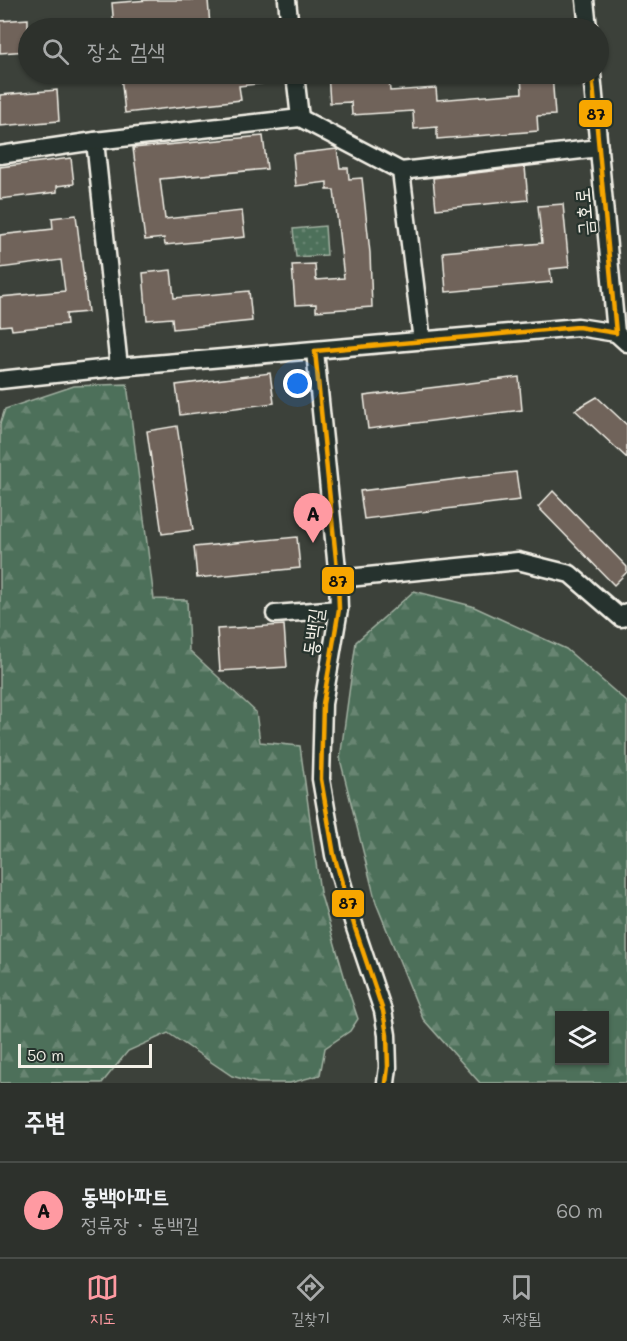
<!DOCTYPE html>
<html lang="ko">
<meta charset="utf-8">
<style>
:root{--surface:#2d312c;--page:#353934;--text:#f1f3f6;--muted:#a7a9a9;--line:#484c48;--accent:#ff9aa2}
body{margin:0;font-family:Mali,"Poor Story",sans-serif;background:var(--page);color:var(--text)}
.controls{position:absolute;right:18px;bottom:18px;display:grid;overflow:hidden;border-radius:0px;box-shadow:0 2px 4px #0004}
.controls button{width:54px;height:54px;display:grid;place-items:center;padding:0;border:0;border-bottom:2px solid var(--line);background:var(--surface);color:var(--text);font:30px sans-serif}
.scale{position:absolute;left:18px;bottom:15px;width:134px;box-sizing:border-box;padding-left:6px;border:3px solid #f4f1e8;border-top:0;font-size:16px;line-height:21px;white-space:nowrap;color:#f4f1e8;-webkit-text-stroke:4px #26332d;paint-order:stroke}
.you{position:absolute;left:298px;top:384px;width:21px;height:21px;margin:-15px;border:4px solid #fff;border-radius:50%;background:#1a73e8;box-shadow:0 0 0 9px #1a73e833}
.badge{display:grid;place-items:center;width:39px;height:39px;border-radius:50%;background:var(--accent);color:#111;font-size:20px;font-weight:700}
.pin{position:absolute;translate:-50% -50px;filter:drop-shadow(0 2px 3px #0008)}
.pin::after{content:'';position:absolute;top:32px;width:21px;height:18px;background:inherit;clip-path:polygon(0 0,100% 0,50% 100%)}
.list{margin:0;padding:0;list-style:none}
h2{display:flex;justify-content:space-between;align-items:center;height:78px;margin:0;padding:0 24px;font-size:26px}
h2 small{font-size:20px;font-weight:400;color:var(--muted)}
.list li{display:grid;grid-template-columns:39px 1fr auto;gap:18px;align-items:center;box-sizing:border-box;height:96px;padding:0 24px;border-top:2px solid var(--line)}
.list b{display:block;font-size:22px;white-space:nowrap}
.list p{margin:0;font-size:20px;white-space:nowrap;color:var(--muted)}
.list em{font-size:20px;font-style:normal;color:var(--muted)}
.icon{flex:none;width:33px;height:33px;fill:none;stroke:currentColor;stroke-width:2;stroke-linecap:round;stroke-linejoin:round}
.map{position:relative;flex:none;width:627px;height:1083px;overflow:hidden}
.search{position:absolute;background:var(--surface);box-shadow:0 2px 4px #0004;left:18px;right:18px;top:18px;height:66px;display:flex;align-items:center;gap:15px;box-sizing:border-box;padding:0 21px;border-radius:33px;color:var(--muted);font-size:22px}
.sheet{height:174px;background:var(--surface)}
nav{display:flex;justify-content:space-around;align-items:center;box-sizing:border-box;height:84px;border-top:2px solid var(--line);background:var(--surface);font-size:16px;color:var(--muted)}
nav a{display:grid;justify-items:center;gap:3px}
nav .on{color:var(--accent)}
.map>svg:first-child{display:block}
.green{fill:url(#green-dots);stroke:#a1b0a1;stroke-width:1.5}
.forest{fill:url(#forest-firs);stroke:#a1b0a1;stroke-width:1.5;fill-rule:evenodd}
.building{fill:#6f635a;stroke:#f4f1e8;stroke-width:1.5}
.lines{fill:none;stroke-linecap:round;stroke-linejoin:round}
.street-casing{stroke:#f4f1e8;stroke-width:21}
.street{stroke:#26332d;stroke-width:16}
.bus-1-casing{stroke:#26332d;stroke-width:9}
.bus-1{stroke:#f7a600;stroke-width:4.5}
.labels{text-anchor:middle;stroke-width:4.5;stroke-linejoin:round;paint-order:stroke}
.street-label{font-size:20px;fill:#f4f1e8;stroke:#26332d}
.line-badge{stroke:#26332d;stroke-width:2}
.pale-badge-label{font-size:16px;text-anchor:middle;font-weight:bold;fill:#111}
</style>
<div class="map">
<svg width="627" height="1083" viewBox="0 0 627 1083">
<defs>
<pattern id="green-dots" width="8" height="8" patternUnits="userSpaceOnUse" patternTransform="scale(1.5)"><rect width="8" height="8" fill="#4e705a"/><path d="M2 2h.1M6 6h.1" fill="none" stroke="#688572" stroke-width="1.8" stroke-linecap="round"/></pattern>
<pattern id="forest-firs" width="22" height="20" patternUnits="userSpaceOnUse" patternTransform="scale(1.5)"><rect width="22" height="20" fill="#4e705a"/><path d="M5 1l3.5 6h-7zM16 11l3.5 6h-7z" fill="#688572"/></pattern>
</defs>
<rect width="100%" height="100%" fill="#3c413a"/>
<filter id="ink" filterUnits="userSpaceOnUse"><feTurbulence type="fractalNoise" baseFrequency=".0167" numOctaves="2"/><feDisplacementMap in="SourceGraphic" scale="12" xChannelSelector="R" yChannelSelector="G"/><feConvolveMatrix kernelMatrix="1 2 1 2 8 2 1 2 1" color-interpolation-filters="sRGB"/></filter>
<g filter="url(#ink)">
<path class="green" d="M325,226l2,29 -31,2 -3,-28z"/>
<g class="forest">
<path d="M127,384l27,215 33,1 2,50 67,62 4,30 40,4 20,146 27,94 11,33 -8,12 -25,17 -5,27 -30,8h-33l-25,-7 -64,-43 -40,18 -26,32h-102v-659l5,-15 69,-23z"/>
<path d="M414,591l58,15 94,43 61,53v381h-147l-57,-64 -47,-116 -36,-144 16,-117zM560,1016h44v44h-44z"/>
</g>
<g class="building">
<path d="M149,0h59l2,26 -35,2h-61l-2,-25z"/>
<path d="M28,19v32l-28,2v-32z"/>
<path d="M140,74h126v9l-27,3 2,14 -116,13 -4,-37z"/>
<path d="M328,74h25v7l36,-2 1,12 46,-3 1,12 85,-7 -1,-19h31l3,41 -18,1 1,15 -101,8v-12l-23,2 -1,-18 -61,4 -1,-13 -21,1z"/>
<path d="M57,90l2,31 -59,5v-31z"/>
<path d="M263,136l4,33 -107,10 5,40 77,-8 3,26 -80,8 -1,-7 -19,2 -12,-92z"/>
<path d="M337,149l3,19h8l1,11 13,-1 8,75 2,54 -56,4v-7l-21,1 -3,-40 23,-1 1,16 28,-2 -10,-88h-7v-8l-31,4 -3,-32z"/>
<path d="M71,158l3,26 -17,2v6l-57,7v-32z"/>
<path d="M525,167l3,33 -92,9 -3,-31z"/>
<path d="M563,204l6,63 -19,2 2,13 -106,10 -3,-40 99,-9 -4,-37z"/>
<path d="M76,215l12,97 -22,2 1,10 -55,6 -1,-5 -11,1v-29l65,-6 -4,-31 -61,8v-33l53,-6 -1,-11z"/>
<path d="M171,270l3,28 75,-7 3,30 -79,8 -1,-11 -25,2 -4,-47z"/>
<path d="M270,373l4,30 -94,12 -4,-30z"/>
<path d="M519,377l3,33 -154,19 -4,-33z"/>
<path d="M597,397l30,28v33l-52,-48z"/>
<path d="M177,426l16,104 -31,4 -15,-103z"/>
<path d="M516,472l4,28 -156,19 -4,-28z"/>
<path d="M553,491l74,76v5l-13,13 -76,-78z"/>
<path d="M297,537l3,31 -103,10 -3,-31z"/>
<path d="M284,625l3,42 -67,4 -3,-42z"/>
</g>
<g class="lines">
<g class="street-casing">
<g id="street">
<path d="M287,0l3,28"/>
<path d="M585,0l3,28"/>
<path d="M295,74l5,44"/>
<path d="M592,74l24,259 11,10"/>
<path d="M95,141l24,226"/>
<path d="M0,155l95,-14 205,-23 101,53 21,170"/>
<path d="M401,171l198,-23"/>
<path d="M315,351l23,228 1,30 -16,95 -2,75 13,76 21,73 28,83 4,24 1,32 -2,16"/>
<path d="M0,380l119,-13 459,-40 38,6"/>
<path d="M338,579l180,-18 52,13 51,44 6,-6"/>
<path d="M275,614l64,-5"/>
</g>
</g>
<use href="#street" class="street"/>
<g class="bus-1-casing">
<g id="bus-1">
<path d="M592,74l24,259"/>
<path d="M315,351l23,228 1,30 -16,95 -2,75 13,76 21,73 28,83 4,24 1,32 -2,16"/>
<path d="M315,351l263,-24 38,6"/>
</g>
</g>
<use href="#bus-1" class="bus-1"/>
</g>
</g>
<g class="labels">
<g class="street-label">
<text transform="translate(584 212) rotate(-95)" y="7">금호로</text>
<text transform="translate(313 632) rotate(-82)" y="7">동백길</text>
</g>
</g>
<g class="line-badge">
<rect x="578" y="99" width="35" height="29" rx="6" fill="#f7a600"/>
<rect x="321" y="566" width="34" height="29" rx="6" fill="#f7a600"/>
<rect x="331" y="889" width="34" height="29" rx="6" fill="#f7a600"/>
</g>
<g class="pale-badge-label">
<text x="596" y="120">87</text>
<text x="338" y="587">87</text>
<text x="348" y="909">87</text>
</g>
</svg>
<div class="controls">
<button><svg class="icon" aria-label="layers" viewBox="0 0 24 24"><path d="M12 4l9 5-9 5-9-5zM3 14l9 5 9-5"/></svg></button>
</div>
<div class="scale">50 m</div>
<div class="you"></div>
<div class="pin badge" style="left:313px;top:543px">A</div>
<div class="search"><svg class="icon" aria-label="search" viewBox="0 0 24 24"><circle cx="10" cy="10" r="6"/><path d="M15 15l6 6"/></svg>장소 검색</div>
</div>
<section class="sheet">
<h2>주변<small></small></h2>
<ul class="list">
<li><span class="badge">A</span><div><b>동백아파트</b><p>정류장 · 동백길</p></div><em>60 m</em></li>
</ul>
</section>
<nav>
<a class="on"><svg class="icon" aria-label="map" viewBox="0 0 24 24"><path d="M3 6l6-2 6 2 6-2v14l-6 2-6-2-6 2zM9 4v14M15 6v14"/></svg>지도</a>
<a><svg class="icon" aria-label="directions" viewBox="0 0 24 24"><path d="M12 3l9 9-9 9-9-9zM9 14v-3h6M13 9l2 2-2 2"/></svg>길찾기</a>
<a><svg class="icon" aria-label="saved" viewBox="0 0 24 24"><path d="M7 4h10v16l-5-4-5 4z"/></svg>저장됨</a>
</nav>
